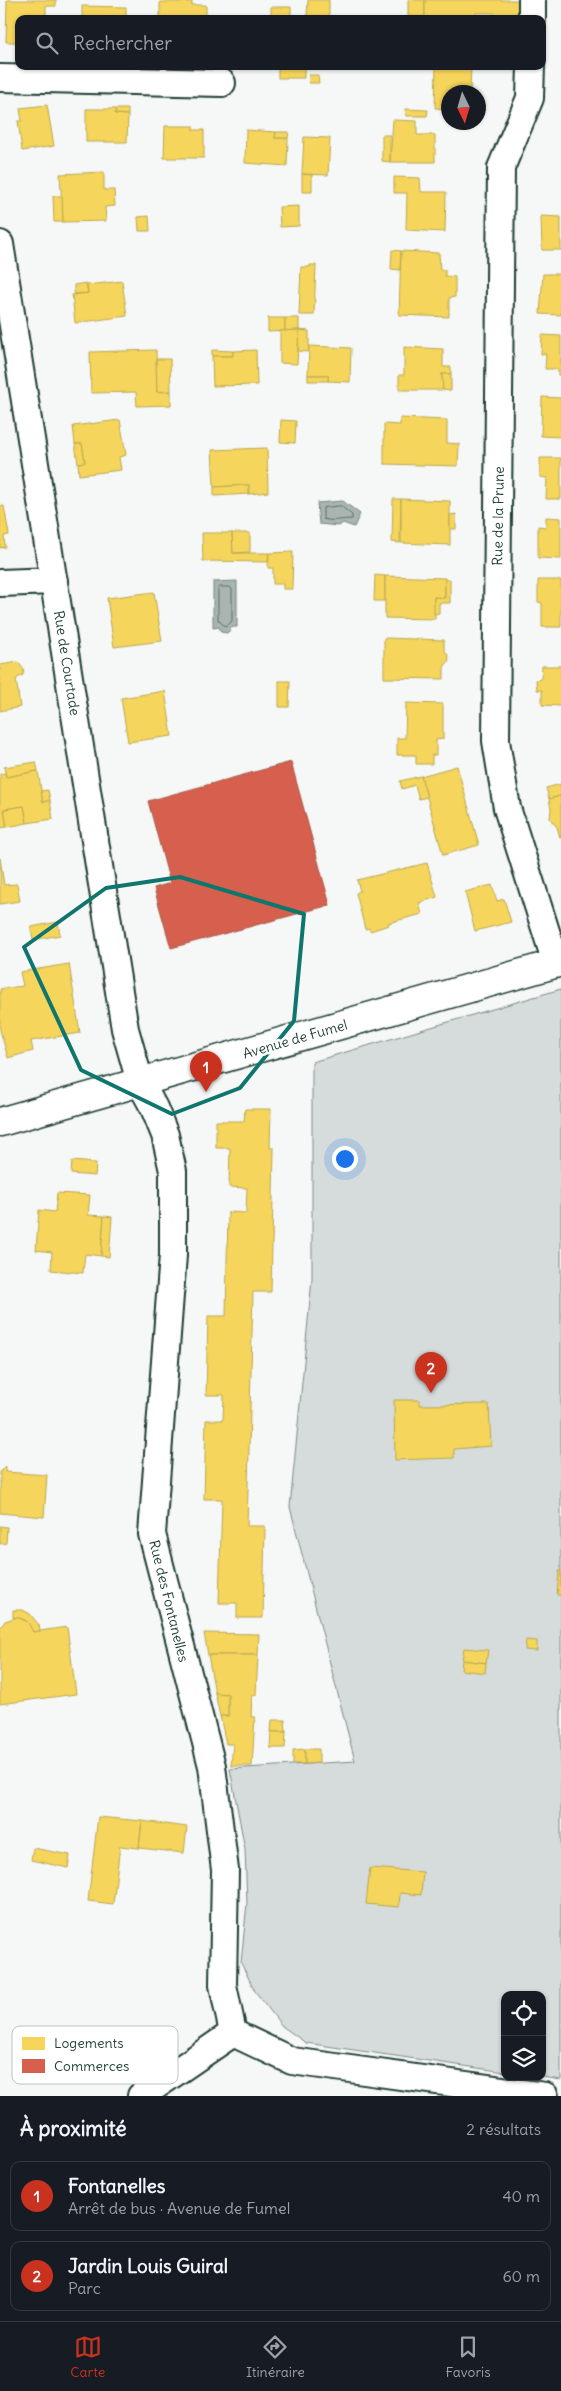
<!DOCTYPE html>
<html lang="fr">
<meta charset="utf-8">
<style>
:root{--surface:#171b24;--page:#20242c;--text:#f1f3f6;--muted:#9ea1a6;--line:#363941;--accent:#c8321e}
body{margin:0;font-family:Delius,sans-serif;background:var(--page);color:var(--text)}
.controls{position:absolute;right:15px;bottom:15px;display:grid;overflow:hidden;border-radius:10px;box-shadow:0 1px 4px #0004}
.controls button{width:45px;height:45px;display:grid;place-items:center;padding:0;border:0;border-bottom:1px solid var(--line);background:var(--surface);color:var(--text);font:25px sans-serif}
.compass{position:absolute;left:441px;top:85px;width:45px;height:45px;border-radius:50%;background:var(--surface);box-shadow:0 1px 4px #0004;rotate:175deg}
.you{position:absolute;left:344px;top:1158px;width:18px;height:18px;margin:-12px;border:4px solid #fff;border-radius:50%;background:#1a73e8;box-shadow:0 0 0 8px #1a73e833}
.badge{display:grid;place-items:center;width:32px;height:32px;border-radius:50%;background:var(--accent);color:#fff;font-size:16px;font-weight:700}
.pin{position:absolute;translate:-50% -41px;filter:drop-shadow(0 1px 2px #0008)}
.pin::after{content:'';position:absolute;top:26px;width:18px;height:15px;background:inherit;clip-path:polygon(0 0,100% 0,50% 100%)}
.list{margin:0;padding:0;list-style:none}
h2{display:flex;justify-content:space-between;align-items:center;height:65px;margin:0;padding:0 20px;font-size:21px}
h2 small{font-size:16px;font-weight:400;color:var(--muted)}
.list li{display:grid;grid-template-columns:32px 1fr auto;gap:15px;align-items:center;box-sizing:border-box;height:70px;margin:0 10px 10px;padding:0 10px;border:1px solid var(--line);border-radius:10px}
.list b{display:block;font-size:19px;white-space:nowrap}
.list p{margin:0;font-size:16px;white-space:nowrap;color:var(--muted)}
.list em{font-size:16px;font-style:normal;color:var(--muted)}
.icon{flex:none;width:28px;height:28px;fill:none;stroke:currentColor;stroke-width:2;stroke-linecap:round;stroke-linejoin:round}
.map{position:relative;flex:none;width:561px;height:2096px;overflow:hidden}
.search{position:absolute;background:var(--surface);box-shadow:0 1px 4px #0004;left:15px;right:15px;top:15px;height:55px;display:flex;align-items:center;gap:12px;box-sizing:border-box;padding:0 18px;border-radius:10px;color:var(--muted);font-size:19px}
.sheet{height:225px;background:var(--surface)}
nav{display:flex;justify-content:space-around;align-items:center;box-sizing:border-box;height:70px;border-top:1px solid var(--line);background:var(--surface);font-size:14px;color:var(--muted)}
nav a{display:grid;justify-items:center;gap:2px}
nav .on{color:var(--accent)}
.map>svg:first-child{display:block}
.green{fill:#d6dcdb;stroke:#7a8c88}
.water{fill:#aab5b1;stroke:#72857f}
.homes{fill:#f6d55c;stroke:#b6a750}
.shops{fill:#d6604d;stroke:#9f5646}
.lines{fill:none;stroke-linecap:round;stroke-linejoin:round}
.shore{stroke:#576d66;stroke-width:1}
.street-casing{stroke:#1f3d34;stroke-width:30}
.secondary-casing{stroke:#1f3d34;stroke-width:31}
.street{stroke:#fff;stroke-width:26}
.secondary{stroke:#fff;stroke-width:28}
.marked{fill:none;stroke:#0f766e;stroke-width:4;stroke-linejoin:round}
.labels{text-anchor:middle;stroke-width:5;stroke-linejoin:round;paint-order:stroke}
.street-label{font-size:14px;fill:#1f3d34;stroke:#fff}
.key{fill:#fff;stroke:#bcc5c2;stroke-width:1}
.key-label{font-size:14px;fill:#1f3d34}
</style>
<div class="map">
<svg width="561" height="2096" viewBox="0 0 561 2096">
<rect width="100%" height="100%" fill="#f6f7f7"/>
<filter id="ink" filterUnits="userSpaceOnUse"><feTurbulence type="fractalNoise" baseFrequency=".02" numOctaves="2"/><feDisplacementMap in="SourceGraphic" scale="10" xChannelSelector="R" yChannelSelector="G"/><feConvolveMatrix kernelMatrix="1 2 1 2 8 2 1 2 1" color-interpolation-filters="sRGB"/></filter>
<g filter="url(#ink)">
<path class="green" d="M561,989v1091l-19,-3v-82h-37v77l-199,-29 -24,-17 -27,-35 -14,-28 6,-60 -2,-54 -15,-80 125,-8 -65,-254 22,-228v-217z"/>
<g class="water">
<path d="M343,501l17,13 -6,13 -11,-4 -4,3 -20,-2 -2,-21z"/>
<path d="M237,581v46h-4l-6,6 -6,-1 -2,-5 -6,1v-46z"/>
</g>
<g class="homes">
<path d="M7,0h49v6h-10v13h-27v23h-13z"/>
<path d="M308,0h21v16h-22z"/>
<rect x="408" y="0" width="17" height="17"/>
<path d="M425,0h94v19h-25v-6h-18v6h-68v-2h17z"/>
<path d="M160,2h32v3h14v14h-46z"/>
<path d="M82,6l44,1v12h-44z"/>
<path d="M271,7h20v12h-27v-4h7z"/>
<rect x="278" y="66" width="26" height="12"/>
<path d="M436,66h35l-1,26h-22v17l-13,-1z"/>
<path d="M309,75h9l1,8h-10z"/>
<path d="M47,105l7,41 -32,5 -4,-30h4l-2,-13z"/>
<path d="M86,109h30l-1,5 13,1 -1,27h-41z"/>
<path d="M116,109h12v6l-13,-1z"/>
<path d="M405,109l23,1 -1,6h-21z"/>
<path d="M393,120l24,1v14h18v27h-45z"/>
<path d="M165,126h28v4h11v28h-40z"/>
<path d="M246,130l30,2 -1,6h13l-1,28 -42,-3z"/>
<path d="M276,132h13l-1,6h-13z"/>
<path d="M382,135h8v27l-8,-1z"/>
<path d="M304,137l26,1 -2,37 -26,-1z"/>
<path d="M104,172v18h10l1,16 -10,1 1,14 -43,1 -3,-48z"/>
<path d="M302,174l10,1v17h-10z"/>
<path d="M394,177l26,1 1,14h25l-1,40 -39,-2 1,-37h-13z"/>
<path d="M53,196h9l1,26h-9z"/>
<path d="M299,206v20l-19,1 -1,-20z"/>
<path d="M149,216l1,15h-11l-1,-14z"/>
<path d="M541,216l20,1v33h-19z"/>
<path d="M392,250l9,1 -1,19 -9,-1z"/>
<path d="M401,251l38,2 1,17h5v6l10,1v20l-6,1v19l-50,-2z"/>
<path d="M310,265h6l-2,50h-15l2,-48h9z"/>
<path d="M543,274h18v41l-21,-1z"/>
<path d="M122,281l5,35 -52,7 -3,-28 16,-2 -1,-8z"/>
<path d="M86,283l2,10 -14,1v-9z"/>
<path d="M268,318h17v13l-17,1z"/>
<path d="M285,318h14v12l-14,1z"/>
<path d="M299,330l10,1v21l-11,-1z"/>
<path d="M299,330l-2,34 -17,-1v-32z"/>
<path d="M542,335l19,1v39h-3v-6h-13l1,-15h-5z"/>
<path d="M309,346l42,2 -1,34 -22,-1v-6h-20z"/>
<path d="M404,347l39,2v18h8v7h-9l1,16h-44v-15h5z"/>
<path d="M156,350l1,42 14,-1v14l-34,1 -1,-14 -45,1 -1,-41z"/>
<path d="M212,350l21,1v5h-21z"/>
<path d="M256,350l1,35 -44,1 -1,-30h21v-5z"/>
<path d="M156,359h14l1,32 -14,1z"/>
<path d="M442,374h9v17l-8,-1z"/>
<rect x="308" y="375" width="20" height="6"/>
<path d="M542,397l19,1v39l-20,-1z"/>
<path d="M400,418l47,2v23l12,1 -1,22 -74,-2v-40l16,1z"/>
<path d="M120,420l6,35 -7,2 2,13 -42,5 -1,-12 7,-1 -3,-18h-7l-2,-18z"/>
<path d="M281,420l15,1 -1,22 -15,-1z"/>
<path d="M75,444h7l3,18 -7,1z"/>
<path d="M267,448l1,44 -19,2v-9l-35,2 -2,-37z"/>
<path d="M540,458h21v41h-15l1,-21 -7,-1z"/>
<path d="M249,485v9l-35,2v-9z"/>
<path d="M393,499h8l-1,44 -8,-1z"/>
<path d="M401,499l49,2v44l-49,-2z"/>
<path d="M0,506h4l5,29 -5,1 1,11 -5,1z"/>
<path d="M456,514v15h-6v-14z"/>
<path d="M546,517l15,1v41l-23,-1v-32l8,1z"/>
<path d="M202,533h30l1,20h36l-1,9 -65,-1z"/>
<path d="M232,533h18v19l-17,1z"/>
<path d="M293,552l-1,37h-9v-5h-10v-16h-5l1,-15z"/>
<path d="M375,575l10,1v25h-11z"/>
<path d="M385,576l60,2v20l-11,-1 1,22 -50,-1z"/>
<path d="M450,579v24h-11v10l-5,1v-17l11,1v-18z"/>
<path d="M538,580h23v47h-19v-24l-4,-1z"/>
<path d="M154,592l8,49 -48,6 -7,-49z"/>
<path d="M384,638l60,2v9l5,8 -1,5 -4,5v12l-60,-1z"/>
<path d="M18,662l6,8 -1,5 -7,4 4,28 -20,4v-46z"/>
<path d="M542,666h19v40l-19,-1v-15h-5l-1,-10 5,-1z"/>
<path d="M279,681h11l-1,26h-10z"/>
<path d="M165,691l7,45 -44,6 -7,-44z"/>
<path d="M406,703l37,1v35l-7,1v15h-4v9h-16v-9h-19v-17h8z"/>
<path d="M36,762l2,9 -32,6 -2,-10z"/>
<path d="M457,766l22,79 -36,10 -22,-79z"/>
<path d="M38,771l5,31 7,-2 3,19 -26,4 -3,-17 -20,3 3,18 -7,1v-54l5,-1 1,4z"/>
<path d="M421,776l6,21 -8,2 -4,-14 -13,4 -2,-8z"/>
<path d="M561,784v12l-12,3 -3,-11z"/>
<path d="M48,790l2,10 -7,2 -2,-11z"/>
<path d="M561,796v42h-1l-3,-11 -7,-8 1,-10 -2,-10z"/>
<path d="M24,806l3,17 -20,4 -3,-18z"/>
<path d="M0,858l4,27 13,-1 3,17 -20,3z"/>
<path d="M427,863l10,34 -18,6 3,11 -34,9 1,2 -19,6 -1,-3 -4,1 -9,-36 4,-2 -3,-11z"/>
<path d="M492,885l5,16 7,-2 7,23 -36,9 -10,-39z"/>
<path d="M58,922l2,13 -27,5 -2,-13z"/>
<path d="M69,964l11,69 -49,8 2,10 -25,7 -8,-28v-41l23,-3 -3,-14z"/>
<path d="M245,1109h26l-1,39h4l-3,144h-18l-6,234h18l-2,92h-26v-15h-18l3,-104h-18l2,-79h17l1,-25h-18l2,-79h18l2,-104 18,1 1,-25 -18,-1 1,-39h-14v-27h28z"/>
<path d="M72,1161l24,2 -1,13 -24,-2z"/>
<path d="M57,1193l33,2 -2,20 16,1 -3,40 -16,-2 -2,19 -32,-3 1,-18 -16,-2 3,-40 16,2z"/>
<path d="M104,1216l8,1 -3,40 -8,-1z"/>
<path d="M394,1400h26v5l69,-1 2,42 -37,3v9l-59,2z"/>
<path d="M6,1467l-1,5 42,3 -3,42 -44,-4v-41z"/>
<path d="M0,1526l7,1 -1,16 -6,1z"/>
<path d="M559,1571h2v24h-4z"/>
<path d="M13,1610h10l7,4 9,11 1,6 -7,1 -8,-12 -12,-3z"/>
<path d="M17,1617l11,5 5,10 34,-5 9,67 -76,10v-76l5,-7z"/>
<path d="M204,1633l55,1 -1,21h-50z"/>
<path d="M526,1640l11,1v10l-12,-1z"/>
<path d="M464,1648l24,2 -2,13 -24,-3z"/>
<path d="M208,1655h50l-2,40h-4l-1,22h4l-3,49h-21l2,-22h-7l-6,-28h8v-22l-13,-1z"/>
<path d="M462,1660l24,3 -1,10 -24,-3z"/>
<path d="M215,1693l13,1v22h-8z"/>
<path d="M272,1720h13l1,12h-15z"/>
<path d="M271,1732h15l-1,16h-15z"/>
<path d="M305,1749v15h-12v-14z"/>
<path d="M305,1749h14v14l-14,1z"/>
<path d="M98,1817l44,4 -3,27 -19,-2 -7,58 -25,-3z"/>
<path d="M142,1821l45,6 -3,26 -45,-5z"/>
<path d="M33,1848l37,7 -2,13 -37,-8z"/>
<path d="M370,1868l53,4 -2,23 -21,-2 -1,14 -33,-3z"/>
</g>
<path class="shops" d="M291,762l39,143 -159,43 -17,-60 16,-5 -22,-82z"/>
<g class="lines">
<g class="shore">
<path d="M341,506l11,9v4c-10,0 -19,3 -29,0v-11z"/>
<path d="M221,587h9l2,2v32l-6,6 -8,-7v-31z"/>
</g>
<g class="street-casing">
<g id="street">
<path d="M532,19v-19"/>
<path d="M531,66l-1,32 -29,70 -5,573 11,67 49,155"/>
<path d="M0,78l222,5"/>
<path d="M0,244l125,785 15,53 14,26 11,27 8,36v84l-21,279 60,232 13,104 -2,115 10,48 -92,63"/>
<path d="M0,583l54,-2"/>
<path d="M233,2033l59,28 253,35"/>
</g>
</g>
<g class="secondary-casing">
<path id="secondary" d="M0,1122l561,-160"/>
</g>
<use href="#street" class="street"/>
<use href="#secondary" class="secondary"/>
</g>
</g>
<path class="marked" d="M180,877l124,37 -10,107 -54,67 -68,26 -91,-44 -57,-123 82,-59z"/>
<g class="labels">
<g class="street-label">
<text transform="translate(498 516) rotate(-89)" y="5">Rue de la Prune</text>
<text transform="translate(67 663) rotate(81)" y="5">Rue de Courtade</text>
<text transform="translate(295 1039) rotate(-16)" y="5">Avenue de Fumel</text>
<text transform="translate(169 1601) rotate(76)" y="5">Rue des Fontanelles</text>
</g>
</g>
<rect x="12" y="2026" width="166" height="58" rx="8" class="key"/>
<rect x="22" y="2037" width="23" height="13" fill="#f6d55c"/>
<rect x="22" y="2059" width="23" height="14" fill="#d6604d"/>
<g class="key-label">
<text x="54" y="2048">Logements</text>
<text x="54" y="2071">Commerces</text>
</g>
</svg>
<div class="controls">
<button><svg class="icon" aria-label="locate" viewBox="0 0 24 24"><circle cx="12" cy="12" r="6"/><path d="M12 2v4M12 18v4M2 12h4M18 12h4"/></svg></button>
<button><svg class="icon" aria-label="layers" viewBox="0 0 24 24"><path d="M12 4l9 5-9 5-9-5zM3 14l9 5 9-5"/></svg></button>
</div>
<svg class="compass" viewBox="-18 -18 36 36"><path d="M0-13l5 13h-10z" fill="#e53935"/><path d="M0 13l5-13h-10z" fill="#9ea1a6"/></svg>
<div class="you"></div>
<div class="pin badge" style="left:206px;top:1092px">1</div>
<div class="pin badge" style="left:431px;top:1393px">2</div>
<div class="search"><svg class="icon" aria-label="search" viewBox="0 0 24 24"><circle cx="10" cy="10" r="6"/><path d="M15 15l6 6"/></svg>Rechercher</div>
</div>
<section class="sheet">
<h2>À proximité<small>2 résultats</small></h2>
<ul class="list">
<li><span class="badge">1</span><div><b>Fontanelles</b><p>Arrêt de bus · Avenue de Fumel</p></div><em>40 m</em></li>
<li><span class="badge">2</span><div><b>Jardin Louis Guiral</b><p>Parc</p></div><em>60 m</em></li>
</ul>
</section>
<nav>
<a class="on"><svg class="icon" aria-label="map" viewBox="0 0 24 24"><path d="M3 6l6-2 6 2 6-2v14l-6 2-6-2-6 2zM9 4v14M15 6v14"/></svg>Carte</a>
<a><svg class="icon" aria-label="directions" viewBox="0 0 24 24"><path d="M12 3l9 9-9 9-9-9zM9 14v-3h6M13 9l2 2-2 2"/></svg>Itinéraire</a>
<a><svg class="icon" aria-label="saved" viewBox="0 0 24 24"><path d="M7 4h10v16l-5-4-5 4z"/></svg>Favoris</a>
</nav>
